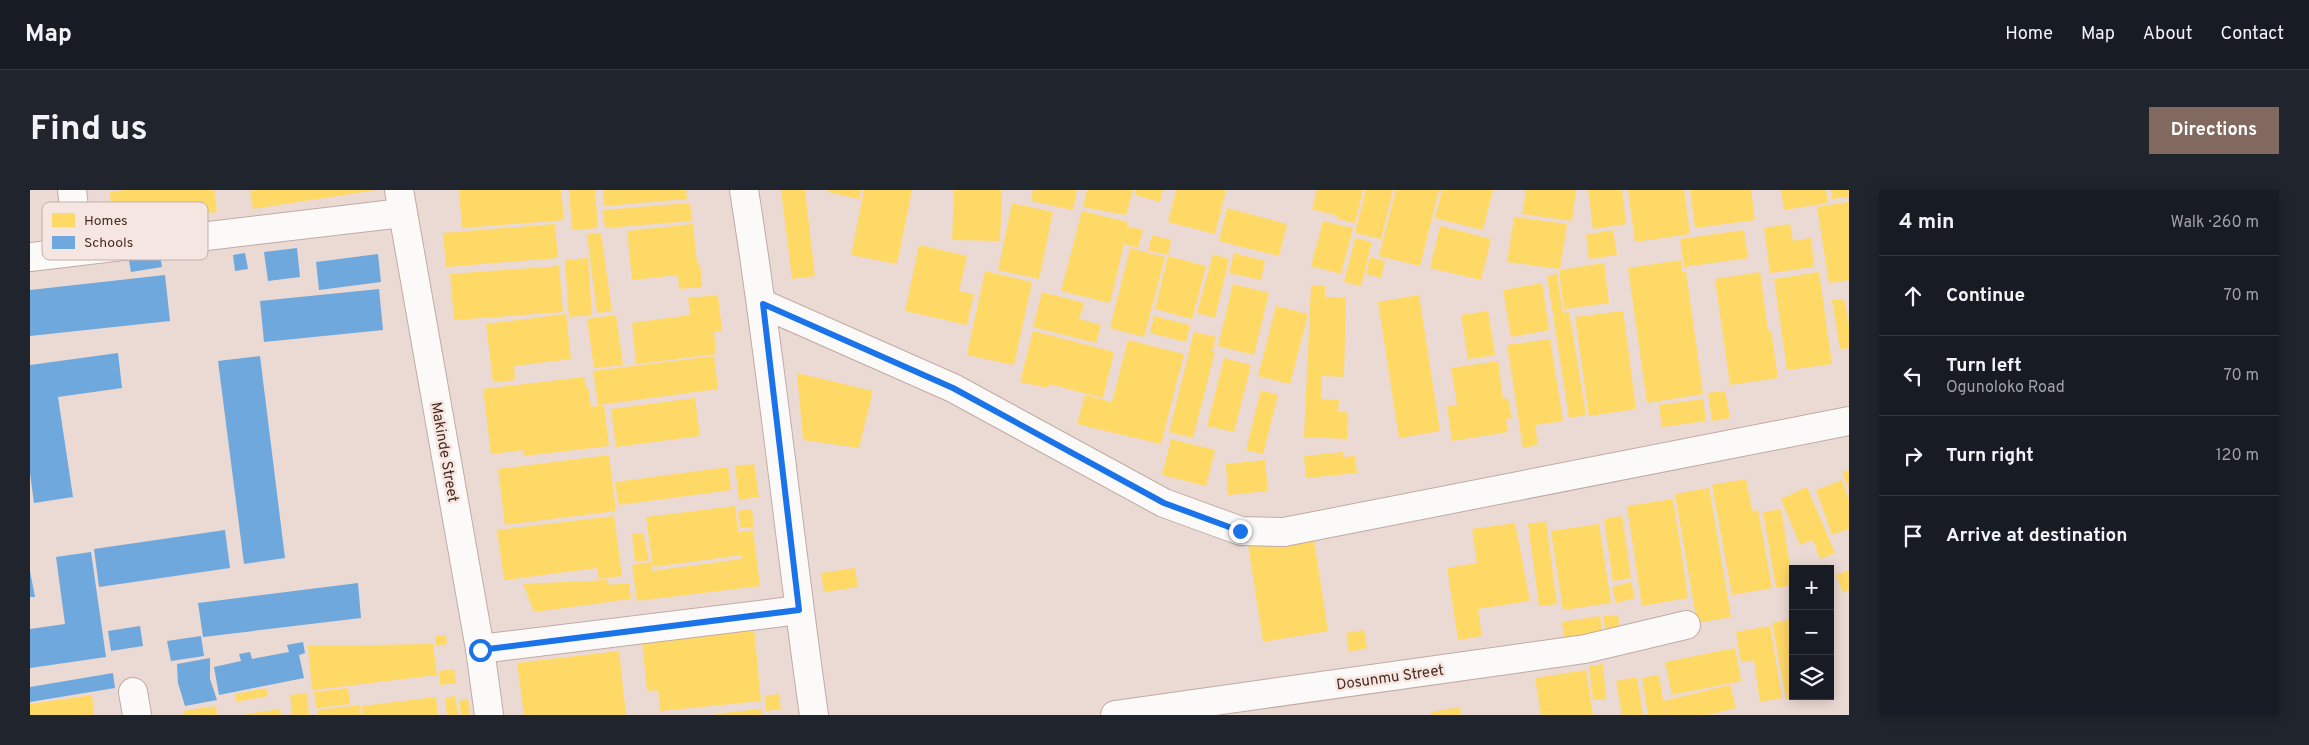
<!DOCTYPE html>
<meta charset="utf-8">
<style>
:root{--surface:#171b24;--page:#20242c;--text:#f1f3f6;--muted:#9ea1a6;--line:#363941;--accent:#826960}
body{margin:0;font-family:Overpass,sans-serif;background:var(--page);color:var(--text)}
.controls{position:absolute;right:15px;bottom:15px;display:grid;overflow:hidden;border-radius:0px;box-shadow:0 2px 12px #0003}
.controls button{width:45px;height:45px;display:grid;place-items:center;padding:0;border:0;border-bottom:1px solid var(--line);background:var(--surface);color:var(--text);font:25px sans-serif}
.stop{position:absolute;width:15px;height:15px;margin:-11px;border:4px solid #1a73e8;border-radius:50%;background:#fff}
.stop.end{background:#1a73e8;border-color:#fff;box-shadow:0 1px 5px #0008}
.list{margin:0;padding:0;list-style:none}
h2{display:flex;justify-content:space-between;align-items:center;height:65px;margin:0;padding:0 20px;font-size:21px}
h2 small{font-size:16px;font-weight:400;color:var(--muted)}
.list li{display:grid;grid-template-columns:32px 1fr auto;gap:15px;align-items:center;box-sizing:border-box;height:80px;padding:0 20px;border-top:1px solid var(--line)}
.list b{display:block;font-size:19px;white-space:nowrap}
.list p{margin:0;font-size:16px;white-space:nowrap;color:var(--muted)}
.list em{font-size:16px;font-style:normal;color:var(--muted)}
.icon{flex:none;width:28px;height:28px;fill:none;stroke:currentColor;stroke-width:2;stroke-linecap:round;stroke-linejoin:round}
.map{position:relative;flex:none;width:1819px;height:525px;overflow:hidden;border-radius:0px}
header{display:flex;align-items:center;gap:30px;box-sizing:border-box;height:70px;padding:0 25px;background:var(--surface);border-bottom:1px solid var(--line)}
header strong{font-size:24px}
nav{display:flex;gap:28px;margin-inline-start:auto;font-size:18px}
.intro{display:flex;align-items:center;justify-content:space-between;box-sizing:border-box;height:120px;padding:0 30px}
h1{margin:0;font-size:35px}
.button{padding:12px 22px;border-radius:0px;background:var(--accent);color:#fff;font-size:18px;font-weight:700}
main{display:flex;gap:30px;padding:0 30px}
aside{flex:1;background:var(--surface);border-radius:0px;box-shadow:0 2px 12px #0003}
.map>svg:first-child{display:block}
.homes{fill:#ffd966}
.schools{fill:#6fa8dc}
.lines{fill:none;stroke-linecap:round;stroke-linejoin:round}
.minor-casing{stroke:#c0aba4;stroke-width:30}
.tertiary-casing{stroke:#c0aba4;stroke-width:30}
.minor{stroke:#fcf9f9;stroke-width:28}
.tertiary{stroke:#fcf9f9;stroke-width:28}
.route{stroke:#1a73e8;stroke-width:6}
.labels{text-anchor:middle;stroke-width:5;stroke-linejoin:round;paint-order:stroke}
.street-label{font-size:15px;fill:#4a2c22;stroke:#f6e6e1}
.key{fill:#f6e6e1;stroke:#c2aea8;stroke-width:1}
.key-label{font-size:14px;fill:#4a2c22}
</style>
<header>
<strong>Map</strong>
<nav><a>Home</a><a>Map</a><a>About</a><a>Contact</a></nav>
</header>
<div class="intro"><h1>Find us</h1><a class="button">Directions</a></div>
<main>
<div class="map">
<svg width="1819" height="525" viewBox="0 0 1819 525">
<rect width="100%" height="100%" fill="#ebdad4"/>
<g class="homes">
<path d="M95,0h89l3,22 -105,10 -2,-30z"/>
<path d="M346,0l-123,19 -3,-18 6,-1z"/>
<path d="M429,0h102l3,30 -102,8z"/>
<path d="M539,0h26l3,38 -26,2z"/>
<path d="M573,0h83l1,9 -83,7z"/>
<path d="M751,0h24l10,86 -23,3z"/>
<path d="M798,0h33l-2,9 -31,-7z"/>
<path d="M834,0h48l-15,74 -46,-9z"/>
<path d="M924,0h48l-2,51 -48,-1z"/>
<path d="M1003,0h44l-4,20 -42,-9z"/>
<path d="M1057,0h46l-7,25 -43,-8z"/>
<path d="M1106,0h27l-3,12 -25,-7z"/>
<path d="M1146,0h50l-11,44 -47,-12z"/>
<path d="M1287,0h46l-8,33 -17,-4v-3l-26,-7z"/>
<path d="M1336,0h27l-12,49 -26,-6z"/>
<path d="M1366,0h43l-19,76 -41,-10z"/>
<path d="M1412,0h51l-10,40 -48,-12z"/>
<path d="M1496,0h50l-4,31 -50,-7z"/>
<path d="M1558,0h34l4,34 -33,5z"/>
<path d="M1598,0h56l6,44 -55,8z"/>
<path d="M1660,0h61l4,30 -60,8z"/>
<path d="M1751,0h45l2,13 -44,7z"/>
<path d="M1801,0h18v7l-17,2z"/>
<path d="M1819,12v78l-20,3 -12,-76z"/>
<path d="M660,13l2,18 -87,7 -2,-18z"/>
<path d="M982,13l41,9 -14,67 -41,-9z"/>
<path d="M1197,18l60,16 -8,32 -60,-15z"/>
<path d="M1052,21l46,11 -1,4 16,4 -5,18 -14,-4 -14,59 -49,-12z"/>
<path d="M1484,27l53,7 -7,45 -53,-7z"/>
<path d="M1293,31l30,7 -12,46 -30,-8z"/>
<path d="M525,34l3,34 -112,9 -3,-34z"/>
<path d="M663,34l4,40h3l2,23 -23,2 -1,-14 -46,5 -5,-49z"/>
<path d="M1760,34l3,17 18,-3 3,29 -44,6 -6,-45z"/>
<path d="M1410,36l51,13 -10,41 -51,-12z"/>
<path d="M1583,40l4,25 -28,4 -3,-24z"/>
<path d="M1714,40l4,28 -64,9 -4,-28z"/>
<path d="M571,43l11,78 -15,2 -10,-79z"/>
<path d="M1122,45l19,5 -3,15 -20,-5z"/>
<path d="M1325,48l17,4 -11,44 -17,-4z"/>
<path d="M889,55l48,11 -8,35 15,3 -7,31 -62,-14z"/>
<path d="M1100,58l35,9 -21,80 -34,-9z"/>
<path d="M1204,63l31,8 -4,19 -32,-7z"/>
<path d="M1183,64l16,5 -14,59 -18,-5z"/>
<path d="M1138,66l38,10 -14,53 -37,-10z"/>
<path d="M1340,67l15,4 -4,17 -15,-4z"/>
<path d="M558,68l4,57 -23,2 -4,-57z"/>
<path d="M1651,70l1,12h4l17,122 -56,9 -19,-135z"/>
<path d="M1574,73l5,40 -45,6 -5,-39z"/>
<path d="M529,76l4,46 -109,8 -4,-46z"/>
<path d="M955,81l47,11 -18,83 -47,-10z"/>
<path d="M1730,82l8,59 3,-1 7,48 -48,7 -15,-106z"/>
<path d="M1789,82l13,92 -45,6 -13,-91z"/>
<path d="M1527,84l6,39 6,-1 17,103 -17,3 -22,-142z"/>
<path d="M1512,93l7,47 -38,7 -8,-47z"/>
<path d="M1203,94l36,9 -15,62 -36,-9z"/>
<path d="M1281,95l14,1v11l21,1 -2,79 -22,-1 -1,23 18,1 -1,12h10l-1,27 -43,-2z"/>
<path d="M1012,102l42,11 -5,16 22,6 -5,18 -63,-16z"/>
<path d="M688,105l4,36 -8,1 2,22 -80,10 -4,-41 58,-8 -2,-17z"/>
<path d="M1389,105l21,136 -41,7 -21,-136z"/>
<path d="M1814,109l5,25v24l-9,1 -8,-49z"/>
<path d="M1246,116l32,8 -18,70 -32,-8z"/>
<path d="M1458,121l7,44 -27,4 -7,-44z"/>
<path d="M1593,121l13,98 -47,7 -14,-99z"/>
<path d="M536,124l5,45 -57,7 1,14 -22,2 -7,-58z"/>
<path d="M586,125l7,50 -29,3 -7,-49z"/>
<path d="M1124,126l36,9 -4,17 -36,-9z"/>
<path d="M1003,141l81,21 -11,46 -54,-14 -1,4 -28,-6z"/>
<path d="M1164,142l22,5 -4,14h3l-22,87 -24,-6z"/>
<path d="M1520,149l13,82 -28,4 3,20 -15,3 -16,-103z"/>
<path d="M1098,150l56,14 -23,90 -84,-20 8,-29 27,7z"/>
<path d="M684,166l4,33 -120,16 -5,-34z"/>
<path d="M1194,168l27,7 -17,67 -27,-6z"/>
<path d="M1468,171l5,38 5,-1 4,20 -6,1 2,13 -56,9 -5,-35 10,-1 -6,-37z"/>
<path d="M767,183l76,18 -14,57 -56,-8z"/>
<path d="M554,187l2,11 2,-1 3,20 13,-2 5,41 -85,10 -1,-6 -32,4 -8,-65z"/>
<path d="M1231,200l17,5 -15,59 -17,-4z"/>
<path d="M1695,201l5,27 -18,3 -4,-28z"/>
<path d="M665,208l5,38 -84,11 -5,-38z"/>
<path d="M1673,209l3,22 -44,6 -3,-22z"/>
<path d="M1141,249l44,11 -9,36 -44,-11z"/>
<path d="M1313,262v5l12,-1 2,17 -51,5 -2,-22z"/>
<path d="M579,265l7,56 -111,14 -7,-56z"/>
<path d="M1235,270l3,31 -40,4 -2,-31z"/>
<path d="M724,274l5,33 -20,3 -4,-34z"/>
<path d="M698,277l3,23 -112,15 -4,-23z"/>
<path d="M1819,280v19l-7,-16z"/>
<path d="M1716,289l6,32 6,-1 14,78 -40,7 -20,-110z"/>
<path d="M1812,290l7,20v29l-17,6 -16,-45z"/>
<path d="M1777,297l28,66 -15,6 -7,-19 -13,5 -19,-46z"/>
<path d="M1679,298l22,129 -34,6 -22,-129z"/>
<path d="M1643,309l15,99 -46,8 -15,-100z"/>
<path d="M705,316l3,26 15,-2 7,56 -123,15 -5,-36 19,-3 1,9 90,-12 -1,-4 -88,12 -7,-50z"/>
<path d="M722,319l2,18 -14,1 -2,-17z"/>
<path d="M1751,319l12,76 -17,3 -13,-76z"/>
<path d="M584,326l8,60 -23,3 -2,-11 -93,12 -7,-50z"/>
<path d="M1592,326l9,62 -18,3 -9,-62z"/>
<path d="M1516,331l11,83 -18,2 -11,-82z"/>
<path d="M1485,333l15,78 -52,8 4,27 -24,4 -11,-72 30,-5 -5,-34z"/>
<path d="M1569,334l12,79 -48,7 -12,-79z"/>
<path d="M613,343l6,27 -14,2 -3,-28z"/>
<path d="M1283,344l15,97 -65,11 -15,-98z"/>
<path d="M825,378l3,19 -34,5 -3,-19z"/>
<path d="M1819,380v20l-6,3 -7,-18z"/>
<path d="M578,390l1,5 20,-2 2,16 -97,13 -11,-28z"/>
<path d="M1601,392l4,16 -19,5 -4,-16z"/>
<path d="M1588,425l2,16 -14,2 -3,-17z"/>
<path d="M1570,426l3,22 -38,6 -3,-22z"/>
<path d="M1763,429v78l-7,2 -14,-76z"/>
<path d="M1740,436l12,72 -22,4 -6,-42 -13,2 -5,-30z"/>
<path d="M724,439l7,72 -101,10 -2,-21 -11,1 -5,-50z"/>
<path d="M1334,440l3,18 -18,4 -3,-19z"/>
<path d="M416,445l1,9 -11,2 -1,-10z"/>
<path d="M403,454l4,31 -125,15 -4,-44z"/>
<path d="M1705,458l6,33 -69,14 -7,-33z"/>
<path d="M589,461l7,64h-102l-7,-52z"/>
<path d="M1573,474l3,35 -13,1 -4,-34z"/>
<path d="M424,479l2,14 -16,2 -1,-14z"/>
<path d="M1556,480l7,45h-52l-6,-37z"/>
<path d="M1629,485l4,26 67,-16 6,23 -29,7h-41l-2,-8 1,8h-17l-6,-37z"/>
<path d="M1607,487l6,38h-21l-6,-34z"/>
<path d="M236,498l2,8 -32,6 -1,-8z"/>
<path d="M318,498l2,16 -34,4 -2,-16z"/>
<path d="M277,503l2,22h-17l-2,-20z"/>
<path d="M749,504l2,15 -15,2 -1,-15z"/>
<path d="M62,505l2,20h-64v-11z"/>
<path d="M425,506l3,19h-11l-2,-17z"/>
<path d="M406,507l2,18h-75l-1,-9z"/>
<path d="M438,509l2,16h-9l-2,-14z"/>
<path d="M330,515l1,10h-43v-5z"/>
<path d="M186,516l1,9h-34v-4z"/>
<path d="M1430,517l1,8h-29l-1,-3z"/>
<path d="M250,519l1,6h-35v-1z"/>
<path d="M731,519l1,6h-47v-1z"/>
</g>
<g class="schools">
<path d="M267,58l3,29 -32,4 -4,-29z"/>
<path d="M129,60l3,17 -31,5 -3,-17z"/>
<path d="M215,63l3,16 -13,2 -2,-16z"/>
<path d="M348,64l3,28 -62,8 -3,-28z"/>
<path d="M135,85l5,46 -140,15v-46z"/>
<path d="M349,99l4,41 -119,12 -4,-41z"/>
<path d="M88,163l4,35 -64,9 15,100 -39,6 -4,-30v-108z"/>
<path d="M230,166l25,202 -41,6 -26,-203z"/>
<path d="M195,340l5,38 -131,19 -5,-38z"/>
<path d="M61,362l15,105 -76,11v-39l35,-5 -9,-67z"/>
<path d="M0,381l5,26h-5z"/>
<path d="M328,393l3,35 -158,19 -5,-34z"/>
<path d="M110,436l3,20 -32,5 -3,-20z"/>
<path d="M171,446l3,20 -33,5 -4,-20z"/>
<path d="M273,452l2,11 -6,2 5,23 -85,17 -5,-28 27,-6 -2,-7 11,-2 2,7 37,-7 -2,-7z"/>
<path d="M180,468v21l7,21 -32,6 -7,-23 -1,-19z"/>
<path d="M83,483l2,15 -85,14v-15z"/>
</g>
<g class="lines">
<g class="minor-casing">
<g id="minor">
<path d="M42,0l7,60"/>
<path d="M0,67l372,-44"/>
<path d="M103,502l4,23"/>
<path d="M1085,525l470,-66 101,-24"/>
</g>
</g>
<g class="tertiary-casing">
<g id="tertiary">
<path d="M369,0l81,459 9,66"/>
<path d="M714,0c28,174 45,350 70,525"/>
<path d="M733,114l190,84 211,115 77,28 43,1 565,-111"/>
<path d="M450,459l319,-39"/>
</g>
</g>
<use href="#minor" class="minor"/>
<use href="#tertiary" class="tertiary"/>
</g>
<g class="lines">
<path class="route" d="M450,460l319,-40 -36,-306 190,84 211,115 76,28"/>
</g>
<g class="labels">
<g class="street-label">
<text transform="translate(415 262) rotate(80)" y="5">Makinde Street</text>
<text transform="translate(1360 487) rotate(-8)" y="5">Dosunmu Street</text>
</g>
</g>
<rect x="12" y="12" width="166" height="58" rx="8" class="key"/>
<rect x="22" y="23" width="23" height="14" fill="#ffd966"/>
<rect x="22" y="46" width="23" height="13" fill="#6fa8dc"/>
<g class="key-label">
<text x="54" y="35">Homes</text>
<text x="54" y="57">Schools</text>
</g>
</svg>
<div class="controls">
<button>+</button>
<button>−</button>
<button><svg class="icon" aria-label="layers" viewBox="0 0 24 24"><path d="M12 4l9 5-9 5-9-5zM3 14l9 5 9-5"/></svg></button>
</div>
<div class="stop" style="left:450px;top:460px"></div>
<div class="stop end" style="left:1210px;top:341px"></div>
</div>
<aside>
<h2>4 min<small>Walk · 260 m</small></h2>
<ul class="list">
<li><svg class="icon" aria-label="ahead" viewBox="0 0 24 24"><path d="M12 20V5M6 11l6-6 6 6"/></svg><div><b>Continue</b></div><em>70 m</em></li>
<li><svg class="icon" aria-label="left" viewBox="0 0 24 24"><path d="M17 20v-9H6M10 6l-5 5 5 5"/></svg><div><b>Turn left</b><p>Ogunoloko Road</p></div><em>70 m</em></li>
<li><svg class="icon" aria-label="right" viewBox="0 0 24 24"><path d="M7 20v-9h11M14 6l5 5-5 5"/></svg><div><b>Turn right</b></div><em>120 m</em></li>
<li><svg class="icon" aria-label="arrive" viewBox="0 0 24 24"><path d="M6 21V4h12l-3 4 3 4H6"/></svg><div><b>Arrive at destination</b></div></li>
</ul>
</aside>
</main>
